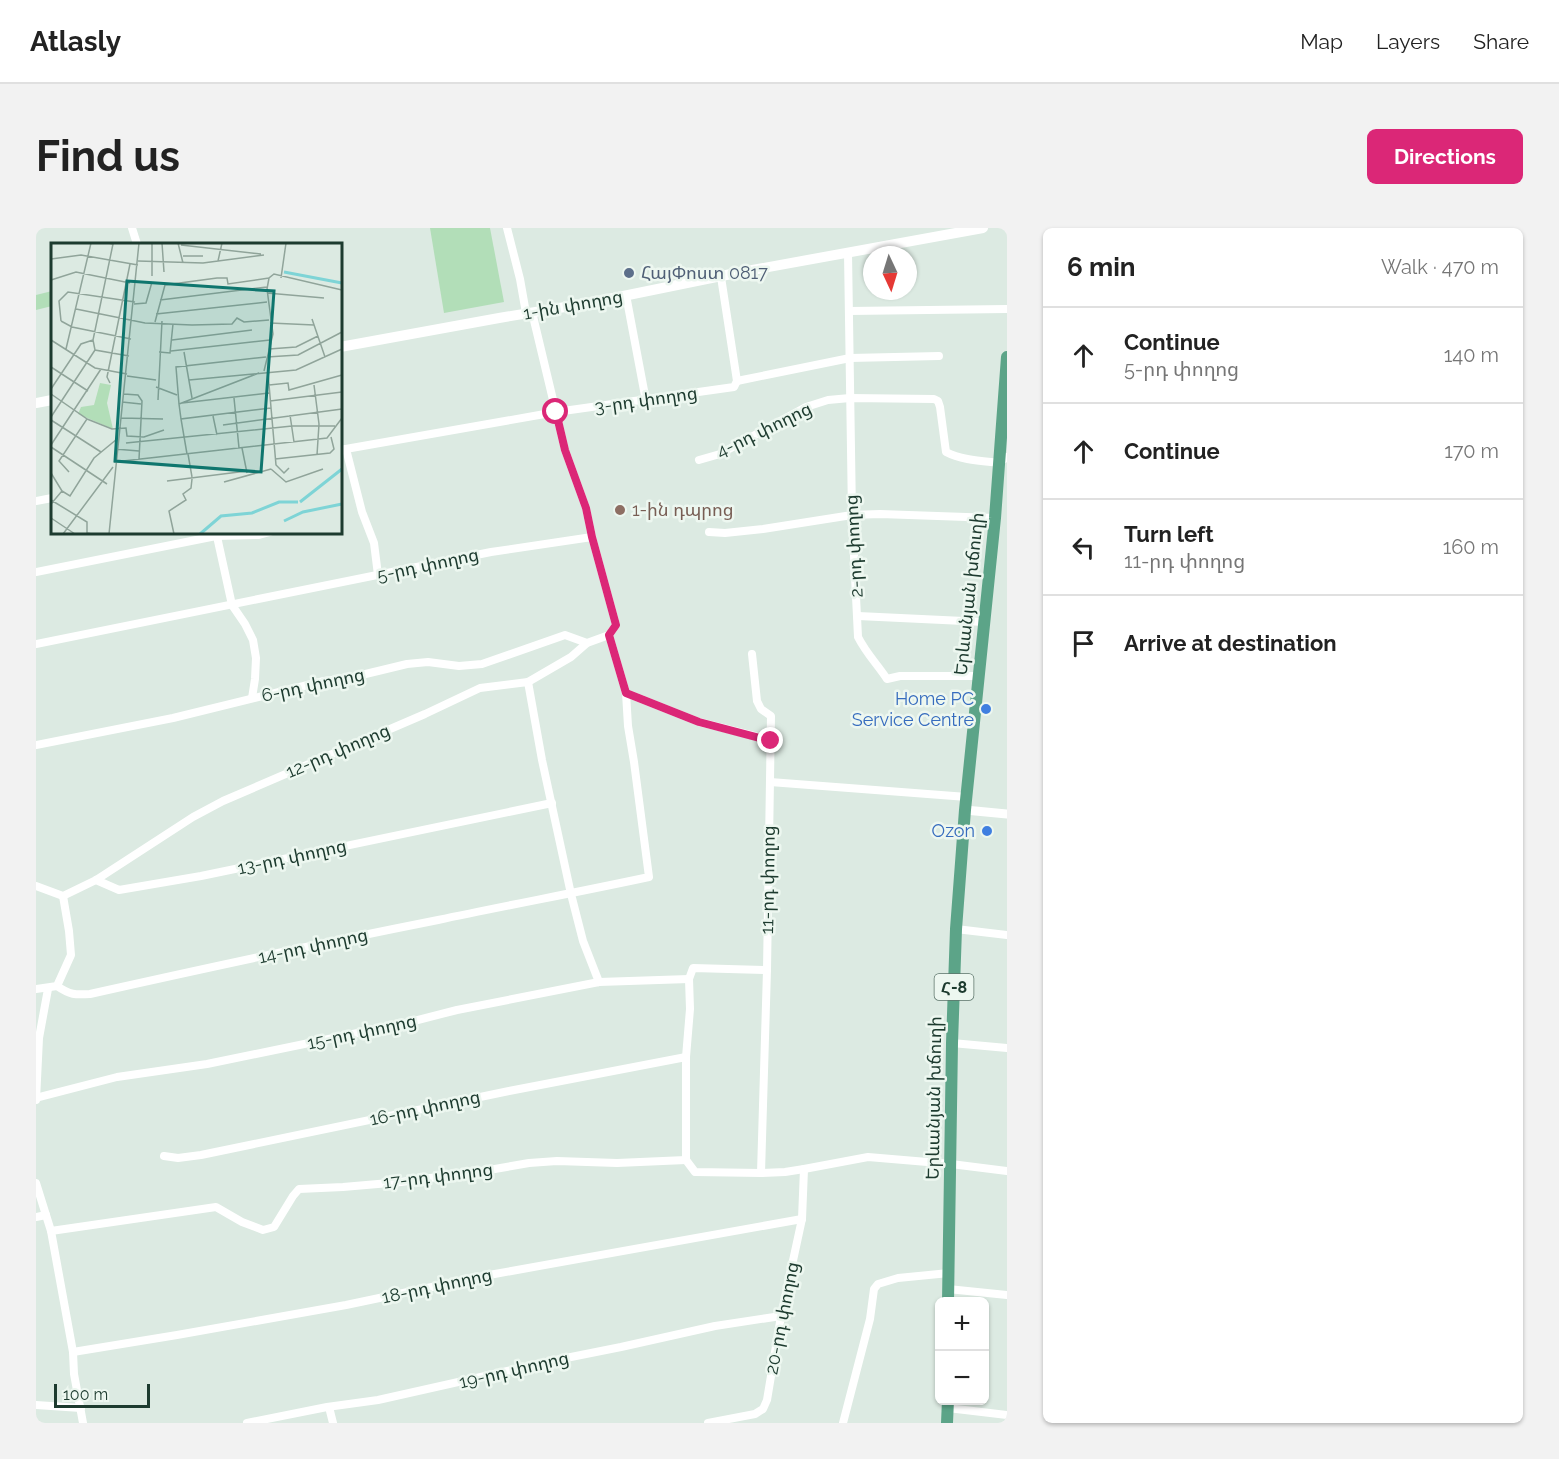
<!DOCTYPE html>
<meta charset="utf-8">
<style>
:root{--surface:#fff;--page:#f2f2f2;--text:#222;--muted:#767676;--line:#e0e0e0;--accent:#db2777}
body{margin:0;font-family:Raleway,"Noto Sans Armenian",sans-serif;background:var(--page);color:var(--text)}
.controls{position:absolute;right:18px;bottom:18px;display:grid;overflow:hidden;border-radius:9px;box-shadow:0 2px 4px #0004}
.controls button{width:54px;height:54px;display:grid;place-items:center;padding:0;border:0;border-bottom:2px solid var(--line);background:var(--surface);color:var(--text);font:30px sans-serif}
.compass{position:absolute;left:827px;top:18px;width:54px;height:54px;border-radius:50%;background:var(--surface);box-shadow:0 2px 4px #0004;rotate:176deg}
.scale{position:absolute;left:18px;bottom:15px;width:96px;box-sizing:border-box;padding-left:6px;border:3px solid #1d3b2f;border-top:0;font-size:16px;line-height:21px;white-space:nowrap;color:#1d3b2f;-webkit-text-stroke:4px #edf7f0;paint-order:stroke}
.stop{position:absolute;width:18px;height:18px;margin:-14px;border:4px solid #db2777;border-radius:50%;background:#fff}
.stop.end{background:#db2777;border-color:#fff;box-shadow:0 2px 6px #0008}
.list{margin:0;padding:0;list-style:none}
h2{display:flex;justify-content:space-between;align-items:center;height:78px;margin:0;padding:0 24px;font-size:26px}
h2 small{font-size:20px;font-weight:400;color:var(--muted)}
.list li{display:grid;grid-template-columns:39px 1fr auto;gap:18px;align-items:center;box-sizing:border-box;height:96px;padding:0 24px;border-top:2px solid var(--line)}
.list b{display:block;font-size:22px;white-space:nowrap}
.list p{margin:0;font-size:20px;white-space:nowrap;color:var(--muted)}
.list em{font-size:20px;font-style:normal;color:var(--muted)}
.icon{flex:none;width:33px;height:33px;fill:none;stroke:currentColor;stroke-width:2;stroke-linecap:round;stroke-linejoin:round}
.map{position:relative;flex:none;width:971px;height:1195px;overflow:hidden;border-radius:9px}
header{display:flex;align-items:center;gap:36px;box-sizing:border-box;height:84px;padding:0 30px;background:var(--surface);border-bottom:2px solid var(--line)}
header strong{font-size:28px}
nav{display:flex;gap:33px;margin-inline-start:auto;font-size:21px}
.intro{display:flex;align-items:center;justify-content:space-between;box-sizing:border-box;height:144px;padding:0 36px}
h1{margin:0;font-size:42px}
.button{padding:15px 27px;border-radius:9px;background:var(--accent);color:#fff;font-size:21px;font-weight:700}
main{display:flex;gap:36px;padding:0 36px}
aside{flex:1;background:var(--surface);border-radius:9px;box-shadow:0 2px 4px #0004}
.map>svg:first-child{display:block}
.green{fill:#b2deb8}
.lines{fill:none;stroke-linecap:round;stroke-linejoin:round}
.minor{stroke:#fff;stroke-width:8}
.tertiary{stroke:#fff;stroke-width:9}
.secondary{stroke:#fff;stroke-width:10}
.primary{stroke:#5ca488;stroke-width:12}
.route{stroke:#db2777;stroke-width:8}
.service-dot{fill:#5c6f8a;stroke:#edf7f0;stroke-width:2}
.education-dot{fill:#8d6e63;stroke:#edf7f0;stroke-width:2}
.shop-dot{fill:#3f7fe0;stroke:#edf7f0;stroke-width:2}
.labels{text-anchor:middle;stroke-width:5;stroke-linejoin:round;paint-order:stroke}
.shield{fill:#edf7f0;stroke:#5b7369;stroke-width:1.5}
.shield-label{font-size:16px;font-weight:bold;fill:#1d3b2f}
.service-label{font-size:18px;fill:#4e5e75;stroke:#edf7f0;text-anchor:start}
.street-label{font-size:18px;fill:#1d3b2f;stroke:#edf7f0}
.education-label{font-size:18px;fill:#785e54;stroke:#edf7f0;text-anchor:start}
.shop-label{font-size:18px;fill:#366cbe;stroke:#edf7f0;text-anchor:end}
.inset-river{fill:none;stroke:#7ed4d6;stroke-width:3}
.inset-road{fill:none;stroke:#90a49a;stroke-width:1.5}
.view{fill:#0f766e;fill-opacity:0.15;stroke:#0f766e;stroke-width:3}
.inset-edge{fill:none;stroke:#1d3b2f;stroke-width:3}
</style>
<header>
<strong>Atlasly</strong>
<nav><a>Map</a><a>Layers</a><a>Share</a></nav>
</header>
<div class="intro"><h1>Find us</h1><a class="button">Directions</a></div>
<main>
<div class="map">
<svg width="971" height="1195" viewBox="0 0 971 1195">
<rect width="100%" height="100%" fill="#dceae2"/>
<g class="green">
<path d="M394,0h60l14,74 -60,11z"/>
<path d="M16,63v15l-16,4v-15z"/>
</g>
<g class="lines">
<g class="minor">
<path d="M96,0l5,16"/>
<path d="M471,0l13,51 6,34"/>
<path d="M812,25l4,262 6,122c8,16 19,27 29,42l13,-3h79"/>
<path d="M590,67l20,106"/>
<path d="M813,83l158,-2"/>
<path d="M701,153l113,-23 89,-2"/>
<path d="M310,221l16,63 12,31 4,32"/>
<path d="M304,222l216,-38 178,-25 3,-6 -16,-104"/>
<path d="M663,232l21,-6 86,-47 22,-7 22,-2 84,1 4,2 2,6 6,45c15,8 36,9 53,11l8,-6"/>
<path d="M0,273l16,-3"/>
<path d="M180,304l16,73 13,19 8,16 3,18 -1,21 -3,19"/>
<path d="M673,304l16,1 38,-4 89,-14 28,-1 115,4"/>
<path d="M0,344l180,-36 43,-1 11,-3"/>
<path d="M822,388l127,6"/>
<path d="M0,416l455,-92 101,-15 -6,-29 -21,-58 -33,-138"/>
<path d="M716,426l5,47 4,8 10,7 -4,254 -6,203"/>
<path d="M492,454l14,78 29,134 12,47 16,41"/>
<path d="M590,465l73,29 72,18"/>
<path d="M0,517l137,-27 151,-37 25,-3 58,-14 21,-2 31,4 23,-2 83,-29 22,8"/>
<path d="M734,554l197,15"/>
<path d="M60,652l23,10 82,-14 351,-73"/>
<path d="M0,658l27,10 33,-16 97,-63 30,-16 202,-87 55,-26 48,-6 43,-25 16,-14 22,-8 7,-10 -24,-88"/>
<path d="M920,701l51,6"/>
<path d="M21,758c13,9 18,9 33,8 116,-26 232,-51 348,-74 71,-15 141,-28 211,-43l-15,-115 -6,-36 -2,-33 -17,-58"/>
<path d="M0,761l21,-3 14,-31 -2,-24 -6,-35"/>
<path d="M916,815l55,5"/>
<path d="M0,870l81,-21 90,-13 199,-41 51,-13 142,-28 90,-3"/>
<path d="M0,872l3,-62 9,-49"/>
<path d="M128,928l14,2 23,-3 308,-64 177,-34"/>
<path d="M650,932l9,12 66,1 24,-1 19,-3 64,-12 83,7 56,7"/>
<path d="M650,932v-103l4,-48 -1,-30 4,-11 74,2"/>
<path d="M0,955l15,48 22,121 1,22 9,49"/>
<path d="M0,989l10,-2"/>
<path d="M15,1003l165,-24 26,15 21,8 11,-3 19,-31 6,-7 44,-2 58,-5 88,-12 40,-7 28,-2 60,2 69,-3"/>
<path d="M912,1061l59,6"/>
<path d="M37,1124l104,-17 169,-30 143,-30 313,-56"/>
<path d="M0,1177l45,3"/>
<path d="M293,1179l4,16"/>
<path d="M912,1180l59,7"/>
<path d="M211,1195l80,-16 51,-7 178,-40 65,-13 94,-21 66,-10"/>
<path d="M672,1195l47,-9 8,-5 4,-9 14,-84 21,-97 2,-50"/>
<path d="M807,1195l27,-104 4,-30 4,-5 20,-6 51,-5"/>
</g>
<path class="tertiary" d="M929,582l42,4"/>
<g class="secondary">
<path d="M304,119l159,-29 90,-15 147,-30 247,-45"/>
<path d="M0,175l16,-3"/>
</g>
<g class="primary">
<path d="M912,1074l4,-259 4,-114 9,-119 30,-292 12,-161"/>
<path d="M911,1195l1,-23"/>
</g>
</g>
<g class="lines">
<path class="route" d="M520,184l9,38 21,58 6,29 24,88 -7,10 17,58 73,29 72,19"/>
</g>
<circle class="service-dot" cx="593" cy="45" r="6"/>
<circle class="education-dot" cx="584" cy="282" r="6"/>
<g class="shop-dot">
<circle cx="950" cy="481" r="6"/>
<circle cx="951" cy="603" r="6"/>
</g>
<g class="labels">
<rect class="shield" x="898.5" y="746" width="39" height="26" rx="4.5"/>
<g class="shield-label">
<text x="918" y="765">Հ-8</text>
</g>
<g class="service-label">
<text x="605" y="51">ՀայՓոստ 0817</text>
</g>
<g class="street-label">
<text transform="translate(537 77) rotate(-10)" y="6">1-ին փողոց</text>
<text transform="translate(610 172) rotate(-8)" y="6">3-րդ փողոց</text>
<text transform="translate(728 202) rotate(-26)" y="6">4-րդ փողոց</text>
<text transform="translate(818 318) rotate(-93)" y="6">2-րդ փողոց</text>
<text transform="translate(392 337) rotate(-12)" y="6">5-րդ փողոց</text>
<text transform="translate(933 366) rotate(-84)" y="6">Երևանյան խճուղի</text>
<text transform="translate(277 457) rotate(-12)" y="6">6-րդ փողոց</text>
<text transform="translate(302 523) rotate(-23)" y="6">12-րդ փողոց</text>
<text transform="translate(256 629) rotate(-12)" y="6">13-րդ փողոց</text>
<text transform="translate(732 652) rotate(-89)" y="6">11-րդ փողոց</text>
<text transform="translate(277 718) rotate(-12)" y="6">14-րդ փողոց</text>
<text transform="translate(326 804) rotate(-12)" y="6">15-րդ փողոց</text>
<text transform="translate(898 870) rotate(-89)" y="6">Երևանյան խճուղի</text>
<text transform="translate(389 880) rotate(-12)" y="6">16-րդ փողոց</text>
<text transform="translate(402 948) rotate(-7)" y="6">17-րդ փողոց</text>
<text transform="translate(401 1058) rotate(-12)" y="6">18-րդ փողոց</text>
<text transform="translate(746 1090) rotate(-79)" y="6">20-րդ փողոց</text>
<text transform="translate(478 1142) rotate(-13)" y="6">19-րդ փողոց</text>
</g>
<g class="education-label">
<text x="596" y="288">1-ին դպրոց</text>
</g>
<g class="shop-label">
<text x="938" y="477">Home PC<tspan x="938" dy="21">Service Centre</tspan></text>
<text x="939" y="609">Ozon</text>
</g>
</g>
<g transform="translate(15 15)">
<rect width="291" height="291" fill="#dceae2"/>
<path d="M49,140l11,2 -4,18 6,26 -35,-15 3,-7 13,-2z" fill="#b2deb8"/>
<path class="inset-river" d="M233,29l58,11M249,259l42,-33M233,278l19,-9 39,-8M149,291l21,-18 31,-3 27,-11h19"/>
<path class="inset-road" d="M57,0l5,1 -20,96 2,10 34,6M111,0l2,29M127,0l5,20M130,2l80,9M132,13h20M0,16l30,-4 57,10M87,18l65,2 61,-8M167,18l4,-18M101,33v-33M230,35l5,-35M0,37l25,-8 54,11M216,50l57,5M109,57l107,-13M83,61l12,-1 6,-21M25,66l69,14 47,2 40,-1 5,-6 7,4 25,-2M105,71l111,-12M261,76l13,38M10,78l-2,-20 9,-9 67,10M10,78l11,6 59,12M104,79l10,-37 52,-7h10l1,6 41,-6M219,80l44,2M0,97l44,28 32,6M121,97l80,-10M15,106l25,-106M218,106l27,-2 22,-11M120,108l99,-11M108,109l11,1 3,-29M133,109l8,46M216,114l31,-2 44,-23M0,124l37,24M213,128l9,-37 -6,-45 2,-11 5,-4 68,16M217,130l8,92 8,8 5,-5M76,133l29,4M138,137l107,-10 46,-21M59,140l-3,-6 23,-113M218,142l19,-2 1,7 53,-15M263,142l5,39 -2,31M105,144l21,8M0,146l30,-45 12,-4M0,151l36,25 -28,42 10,11M73,151l14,1 4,6 -3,58M183,155l5,50M107,157l4,-79M219,158l72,-9M71,159l19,2M131,160l87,-10M128,161l-3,-37 90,-10M239,172l4,27M162,173l4,19M0,174l44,-67M70,175l42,1M36,176l25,10 14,-1 1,8 17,1 20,-7M130,176l-2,-15 80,-31M0,177l50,32M172,182l119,-16M75,200l166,-17h43M0,202l50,-76M0,204l56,37M191,205l5,25M64,206l24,2M136,211l-6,-35 90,-11M137,211l4,23M224,216l55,-6 4,-4 -3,-12M63,219l213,-24 15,-20M220,226l15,13 37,-13M0,230l11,18 -11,13M116,238l80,-10M173,239l47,-13M11,248l8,5 24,-38 23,-19M0,257l36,22v11l5,1M0,275l24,16M12,291l50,-67M58,291l30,-291M123,291l-5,-23 17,-11 -3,-6 8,-6 1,-9"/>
<path class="view" d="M76,38l147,10 -13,181 -146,-11z"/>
<rect width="291" height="291" class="inset-edge"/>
</g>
</svg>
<div class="controls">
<button>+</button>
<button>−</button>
</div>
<svg class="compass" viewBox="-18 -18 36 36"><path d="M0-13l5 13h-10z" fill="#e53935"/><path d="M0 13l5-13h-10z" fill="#767676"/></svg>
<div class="scale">100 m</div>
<div class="stop" style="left:520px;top:184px"></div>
<div class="stop end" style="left:735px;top:513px"></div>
</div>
<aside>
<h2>6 min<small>Walk · 470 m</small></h2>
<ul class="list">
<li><svg class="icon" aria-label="ahead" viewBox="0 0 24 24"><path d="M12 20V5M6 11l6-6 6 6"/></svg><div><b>Continue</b><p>5-րդ փողոց</p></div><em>140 m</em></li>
<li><svg class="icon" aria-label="ahead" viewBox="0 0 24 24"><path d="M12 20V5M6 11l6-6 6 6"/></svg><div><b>Continue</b></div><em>170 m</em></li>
<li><svg class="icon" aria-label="left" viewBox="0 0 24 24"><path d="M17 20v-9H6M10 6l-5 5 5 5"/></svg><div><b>Turn left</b><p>11-րդ փողոց</p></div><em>160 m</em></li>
<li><svg class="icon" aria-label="arrive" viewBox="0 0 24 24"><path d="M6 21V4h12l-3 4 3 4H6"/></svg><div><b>Arrive at destination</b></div></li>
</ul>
</aside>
</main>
